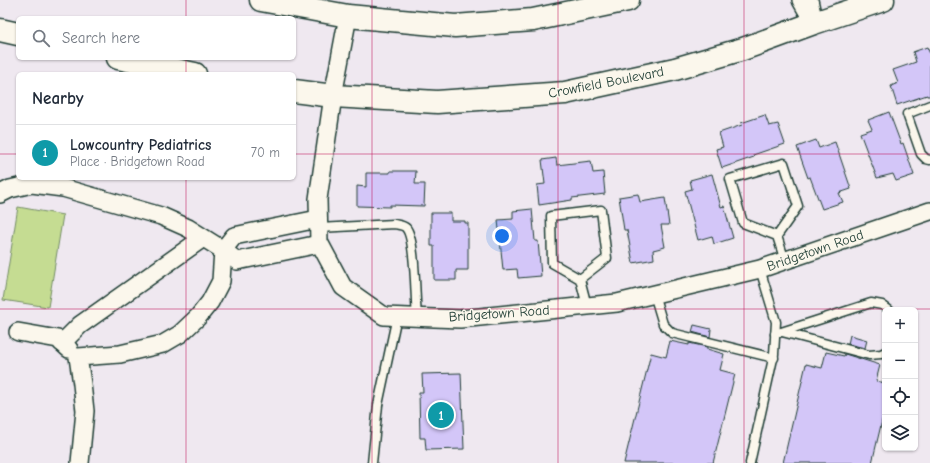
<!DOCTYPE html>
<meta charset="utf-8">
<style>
:root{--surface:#fff;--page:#f6f6f7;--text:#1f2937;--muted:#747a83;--line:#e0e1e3;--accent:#2563eb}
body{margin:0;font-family:"Comic Neue",sans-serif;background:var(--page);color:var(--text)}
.controls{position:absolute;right:12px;bottom:12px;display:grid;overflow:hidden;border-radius:6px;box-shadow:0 1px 3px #0004}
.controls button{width:36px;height:36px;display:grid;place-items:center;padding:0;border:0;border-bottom:1px solid var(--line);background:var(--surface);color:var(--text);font:20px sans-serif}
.you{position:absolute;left:502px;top:236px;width:14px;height:14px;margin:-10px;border:3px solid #fff;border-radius:50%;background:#1a73e8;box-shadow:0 0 0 6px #1a73e833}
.badge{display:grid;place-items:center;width:26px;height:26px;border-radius:50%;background:var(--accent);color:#fff;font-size:13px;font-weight:700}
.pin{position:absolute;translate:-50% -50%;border:2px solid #fff;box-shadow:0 1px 4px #0006}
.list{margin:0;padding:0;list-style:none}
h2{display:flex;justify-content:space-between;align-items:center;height:52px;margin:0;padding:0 16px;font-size:17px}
h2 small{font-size:13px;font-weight:400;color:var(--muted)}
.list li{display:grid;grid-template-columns:26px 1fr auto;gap:12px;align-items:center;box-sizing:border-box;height:56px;padding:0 16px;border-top:1px solid var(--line)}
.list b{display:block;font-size:15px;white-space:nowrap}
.list p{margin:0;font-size:13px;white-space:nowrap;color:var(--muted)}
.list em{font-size:13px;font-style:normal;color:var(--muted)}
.icon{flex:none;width:22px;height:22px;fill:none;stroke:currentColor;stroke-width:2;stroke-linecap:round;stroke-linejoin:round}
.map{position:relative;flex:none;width:930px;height:463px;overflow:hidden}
.search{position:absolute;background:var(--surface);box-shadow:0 1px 3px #0004;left:16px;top:16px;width:280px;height:44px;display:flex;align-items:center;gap:10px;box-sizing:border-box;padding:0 14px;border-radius:6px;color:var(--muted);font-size:15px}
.panel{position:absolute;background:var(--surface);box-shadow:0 1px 3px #0004;left:16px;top:72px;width:280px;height:108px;border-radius:6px}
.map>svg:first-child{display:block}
.grass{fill:#c5dc92;stroke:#728c63}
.building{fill:#d3c6f8;stroke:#1f3d34}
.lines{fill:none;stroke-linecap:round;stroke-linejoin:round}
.lane-casing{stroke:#1f3d34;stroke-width:11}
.street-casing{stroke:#1f3d34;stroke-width:20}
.secondary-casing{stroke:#1f3d34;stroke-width:25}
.lane{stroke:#fbf7ec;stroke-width:8}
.street{stroke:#fbf7ec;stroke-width:17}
.secondary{stroke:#fbf7ec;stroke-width:22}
.grid{fill:none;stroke:#c2185b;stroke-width:1;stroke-opacity:0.55}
.labels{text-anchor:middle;stroke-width:3;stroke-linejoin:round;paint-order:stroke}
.street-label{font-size:14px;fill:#1f3d34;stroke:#fbf7ec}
</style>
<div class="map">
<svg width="930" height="463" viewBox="0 0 930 463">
<rect width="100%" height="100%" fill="#efe8f0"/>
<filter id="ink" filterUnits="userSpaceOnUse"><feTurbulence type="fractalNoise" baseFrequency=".025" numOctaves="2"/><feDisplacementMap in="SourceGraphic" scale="8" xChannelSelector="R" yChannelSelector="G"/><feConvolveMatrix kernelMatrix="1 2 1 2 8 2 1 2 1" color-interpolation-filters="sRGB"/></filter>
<g filter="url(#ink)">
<path class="grass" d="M18,207l45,8 -15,92 -45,-7z"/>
<g class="building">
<path d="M927,47l3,7v42h-3v-1l-30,10 -6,-19 7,-3 -5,-13 23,-8 -3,-10z"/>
<path d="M889,112l12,32 2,-1 11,32 -18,6 -3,-7 -16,4 -17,-45 12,-4 -4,-9z"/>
<path d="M765,115l4,11 9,-2 7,20 -32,11 1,2 -32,11 -6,-19 7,-2 -4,-14 23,-8 -1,-2z"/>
<path d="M816,140l3,8 16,-6 16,47 -12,4 4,9 -21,7 -12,-32 -2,1 -11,-31z"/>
<path d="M556,158l1,7 34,-4 2,12 10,-1 2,22 -33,4v2l-33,5 -2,-20 8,-1 -3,-24z"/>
<path d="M390,171h26l-1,13h10l-1,22 -34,-1v2l-33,-1v-20l9,1v-14h24z"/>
<path d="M712,174l9,33 3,-1 9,32 -19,6 -2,-8 -14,4 -13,-49 7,-2 -2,-9z"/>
<path d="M638,194l2,8 25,-4 4,27h-8l4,22 -12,3 1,9 -21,4 -6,-33h-3l-5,-33z"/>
<path d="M532,209l3,32h3l3,35 -23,2 -1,-9 -14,1 -5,-50 15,-1v-8z"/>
<path d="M431,213h20v8h14v2h3v47h-12v10h-22v-34h-3z"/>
<path d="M694,325l17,4 -1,8 -18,-5z"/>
<path d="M850,335l17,5 -2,8 -17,-4z"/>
<path d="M670,341l19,4v-2l18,4v2l17,5 -4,16 15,4 -22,89h-89l27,-110 15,4z"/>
<path d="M826,352l18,4 1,-2 35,11 -4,16 9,2v25l-13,55h-89l23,-99 16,4z"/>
<path d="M461,373l3,76 -38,1 -1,-12h-5l-1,-46h4l-1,-18z"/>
</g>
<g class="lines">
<g class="lane-casing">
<g id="lane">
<path d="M930,105l-23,9 14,40 5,5 4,1"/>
<path d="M319,228l75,-4c4,1 9,1 12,4 10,11 9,72 11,89"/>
<path d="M777,236l-34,-13 -13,-44 54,-16 14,43 -21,30 8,25"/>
<path d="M580,279l-28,-16 -1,-47 50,-6 6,48 -27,21 7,27"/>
<path d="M654,294l9,30 9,9 102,25"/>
<path d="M782,332l87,23 12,-1 4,-2"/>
<path d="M775,334l96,-31 11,2 7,5"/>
<path d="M372,463l6,-58 19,-89"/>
<path d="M750,463l24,-109 2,-32 -16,-53"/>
</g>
</g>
<g class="street-casing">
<g id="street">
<path d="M801,0l13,23 -5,-23"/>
<path d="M348,16l-15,80 -15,103 1,43 24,45 41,29 76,3 157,-16 143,-34 170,-58"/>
<path d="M0,194l10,-5 22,-5 31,4 98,28 27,12 35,22 -2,31 -11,21 -12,15 -18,17 -17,10 -43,10 -42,3 4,27 3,27 -5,52"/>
<path d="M318,219l-84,17 -11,14 14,11 82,-17"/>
<path d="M18,332l40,7 11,10"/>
<path d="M62,343l18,-18 123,-87"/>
</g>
</g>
<g class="secondary-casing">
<g id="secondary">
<path d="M261,0l87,16 107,10 78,-6 95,-20"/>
<path d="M0,30l18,4"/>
<path d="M118,58l77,16"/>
<path d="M294,91l39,5 104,6 128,-9 110,-24 68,-20 71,-26 69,-23"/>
</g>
</g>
<use href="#lane" class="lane"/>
<use href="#street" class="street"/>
<use href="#secondary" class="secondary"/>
</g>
</g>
<path class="grid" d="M186,0v18M372,0v463M558,0v463M744,0v463M186,58v16M0,154h18M294,154h636M186,178v285M0,309h930"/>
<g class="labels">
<g class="street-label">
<text transform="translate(606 82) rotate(-11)" y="5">Crowfield Boulevard</text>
<text transform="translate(815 250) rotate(-19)" y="5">Bridgetown Road</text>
<text transform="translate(499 313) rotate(-4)" y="5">Bridgetown Road</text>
</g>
</g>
</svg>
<div class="controls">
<button>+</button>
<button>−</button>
<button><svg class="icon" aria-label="locate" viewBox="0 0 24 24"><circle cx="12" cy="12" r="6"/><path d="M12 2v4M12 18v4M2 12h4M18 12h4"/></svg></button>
<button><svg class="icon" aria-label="layers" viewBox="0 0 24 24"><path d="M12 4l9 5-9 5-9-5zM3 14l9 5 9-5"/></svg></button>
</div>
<div class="you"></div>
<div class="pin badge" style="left:441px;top:415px;background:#0f9aa8">1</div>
<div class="search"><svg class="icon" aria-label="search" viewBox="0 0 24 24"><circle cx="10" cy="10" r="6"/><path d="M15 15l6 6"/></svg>Search here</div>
<section class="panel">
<h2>Nearby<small></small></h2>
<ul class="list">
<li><span class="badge" style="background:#0f9aa8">1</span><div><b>Lowcountry Pediatrics</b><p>Place · Bridgetown Road</p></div><em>70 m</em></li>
</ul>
</section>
</div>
